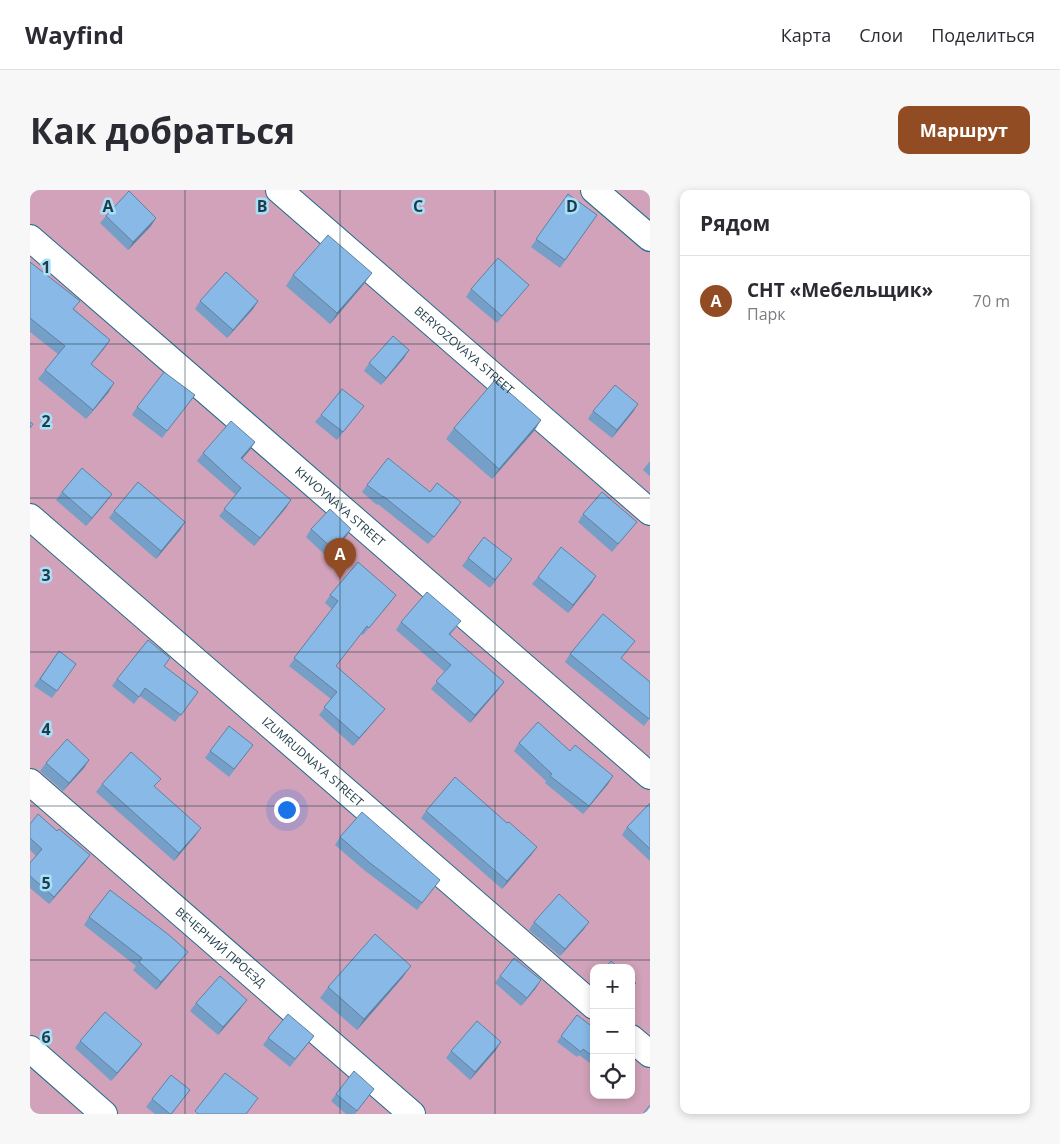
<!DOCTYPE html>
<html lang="ru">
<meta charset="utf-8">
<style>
:root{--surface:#fff;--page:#f7f7f7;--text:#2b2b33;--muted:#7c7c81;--line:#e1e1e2;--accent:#924c24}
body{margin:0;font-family:"Open Sans",sans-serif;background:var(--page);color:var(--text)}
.controls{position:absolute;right:15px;bottom:15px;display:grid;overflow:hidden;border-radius:10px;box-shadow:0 2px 8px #0003}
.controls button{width:45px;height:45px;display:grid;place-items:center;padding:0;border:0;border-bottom:1px solid var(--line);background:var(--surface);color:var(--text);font:25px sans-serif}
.you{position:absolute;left:256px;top:619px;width:18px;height:18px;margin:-12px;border:4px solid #fff;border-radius:50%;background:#1a73e8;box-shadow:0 0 0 8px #1a73e833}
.badge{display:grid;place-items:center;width:32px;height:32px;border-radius:50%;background:var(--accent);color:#fff;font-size:16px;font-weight:700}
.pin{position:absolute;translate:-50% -41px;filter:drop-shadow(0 1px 2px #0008)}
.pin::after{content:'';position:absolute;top:26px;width:18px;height:15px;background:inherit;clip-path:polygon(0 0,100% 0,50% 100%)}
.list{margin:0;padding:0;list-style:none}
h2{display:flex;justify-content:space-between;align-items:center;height:65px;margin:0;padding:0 20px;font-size:21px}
h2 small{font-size:16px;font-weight:400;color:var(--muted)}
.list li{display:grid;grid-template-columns:32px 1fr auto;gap:15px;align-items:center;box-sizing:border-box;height:90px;padding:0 20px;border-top:1px solid var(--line)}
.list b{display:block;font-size:19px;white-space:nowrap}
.list p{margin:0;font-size:16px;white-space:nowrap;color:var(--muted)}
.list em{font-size:16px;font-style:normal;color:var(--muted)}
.icon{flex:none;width:28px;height:28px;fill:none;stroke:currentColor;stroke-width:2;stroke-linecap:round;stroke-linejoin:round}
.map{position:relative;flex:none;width:620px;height:924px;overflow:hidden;border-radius:10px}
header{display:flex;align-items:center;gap:30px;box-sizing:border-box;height:70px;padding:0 25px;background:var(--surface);border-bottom:1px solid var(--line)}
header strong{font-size:24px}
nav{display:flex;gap:28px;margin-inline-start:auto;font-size:18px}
.intro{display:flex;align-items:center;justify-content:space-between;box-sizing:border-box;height:120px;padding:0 30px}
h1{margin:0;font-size:35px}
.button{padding:12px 22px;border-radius:10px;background:var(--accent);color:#fff;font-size:18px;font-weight:700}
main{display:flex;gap:30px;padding:0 30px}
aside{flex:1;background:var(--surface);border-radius:10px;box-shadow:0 2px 8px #0003}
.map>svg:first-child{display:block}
.green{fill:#d1a2b9;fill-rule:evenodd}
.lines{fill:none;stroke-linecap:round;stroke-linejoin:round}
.minor-casing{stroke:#216b87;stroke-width:28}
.minor{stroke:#fff;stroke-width:26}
.wall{fill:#759fc7}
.shaded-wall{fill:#5f82a2}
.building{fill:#88b9e7;stroke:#5f82a2}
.grid{fill:none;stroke:#1f3d49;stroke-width:1;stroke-opacity:0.55}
.labels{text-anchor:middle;stroke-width:5;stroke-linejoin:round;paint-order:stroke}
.street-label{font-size:12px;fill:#1f3d49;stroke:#a8e0f9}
.grid-label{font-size:16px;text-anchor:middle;font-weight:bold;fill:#1f3d49;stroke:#a8e0f9;stroke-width:5;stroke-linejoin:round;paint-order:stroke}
</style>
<header>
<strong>Wayfind</strong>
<nav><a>Карта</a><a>Слои</a><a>Поделиться</a></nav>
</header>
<div class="intro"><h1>Как добраться</h1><a class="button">Маршрут</a></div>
<main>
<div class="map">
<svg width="620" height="924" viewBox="0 0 620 924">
<rect width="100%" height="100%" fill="#8ed4f4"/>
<path class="green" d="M0,0h620v924h-620zM564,778h37v127h-37z"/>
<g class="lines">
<g class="minor-casing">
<g id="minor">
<path id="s1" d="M249,0l371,322"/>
<path d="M564,0l56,48"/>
<path id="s2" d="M0,48l620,538"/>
<path id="s3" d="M0,327l564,489"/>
<path id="s4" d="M0,592l382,332"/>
<path d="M601,848l19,16"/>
<path d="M0,859l74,65"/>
</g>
</g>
<use href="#minor" class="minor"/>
</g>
<g class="wall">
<path d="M538,4l29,21 -37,53 -29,-21z"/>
<path d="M76,26l45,10 -23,24 -28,-27z"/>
<path d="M0,72l44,47 36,31 -19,24 23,19 -6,10 -22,26 -48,-40 20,-25 -28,-22z"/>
<path d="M263,85l71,9 -34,40 -44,-38z"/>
<path d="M499,95l-6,7 -26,31 -31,-26 5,-8z"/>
<path d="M170,111h58l-5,8 -26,29 -32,-29z"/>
<path d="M379,160l-5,8 -23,27 -17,-14 5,-8z"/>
<path d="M165,205l-33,43 -30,-23 5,-8z"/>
<path d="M563,221l40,1 -21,26 -24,-19z"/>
<path d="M328,224l-21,26 -22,-18 6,-7z"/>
<path d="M511,230l-7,11 -42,48 -46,-40 8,-11z"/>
<path d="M225,252l-13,17 49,41 -37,46 -35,-30 17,-21 -39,-34 6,-8z"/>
<path d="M620,271v15l-7,-6z"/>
<path d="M337,295l63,7 26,18 -28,34 -50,-40 -1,1 -15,-13z"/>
<path d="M32,302l45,9 -21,25 -30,-26z"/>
<path d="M84,321l71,11 -5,8 -24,29 -47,-41z"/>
<path d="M553,324l54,8 -6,7 -19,23 -34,-30z"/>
<path d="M281,339l35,8 -19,20 -21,-20z"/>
<path d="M438,368l44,1 -22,29 -28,-22z"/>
<path d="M566,386l-28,37 -36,-29 6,-7z"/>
<path d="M300,405h66l-5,7 -28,33 -2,-1 -25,32 43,50 -26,30 -34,-31 12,-16 -42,-33 43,-57 -7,-6z"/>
<path d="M371,432l55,6 -6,7 54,47 -6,8 -28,33 -39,-34 14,-17 -49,-42z"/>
<path d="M605,451l-14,17 29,24v36l-6,8 -79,-64 5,-8z"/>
<path d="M29,461l17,13 -24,34 -18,-12z"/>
<path d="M87,489l81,13 -23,30 -35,-26 -6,8 -22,-18z"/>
<path d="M489,553l51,8 38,33 -25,30 -38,-31 1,-2 -32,-30z"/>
<path d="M223,555l-24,32 -24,-19 5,-7z"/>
<path d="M59,570l-5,8 -21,23 -23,-20 6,-8z"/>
<path d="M72,594l53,3 41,48 -22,26 -78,-69z"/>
<path d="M620,613v58l-28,-26 5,-8z"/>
<path d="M396,621l81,12 30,24 -5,7 -30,35 -81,-71z"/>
<path d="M0,634l27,7 33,24 -5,7 -36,42 -19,-16v-25l6,-7 -6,-6z"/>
<path d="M310,647l94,51 -17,22 -53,-40 -29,-25z"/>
<path d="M59,727l99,35 -6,7 -26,31 -23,-20 3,-4 -52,-41z"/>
<path d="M504,732h55l-5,7 -24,27 -31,-26z"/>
<path d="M470,786l36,12 -15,18 -26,-23z"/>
<path d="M373,787l-46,53 -37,-32 8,-11z"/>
<path d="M166,813l45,5 -23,27 -28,-24z"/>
<path d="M547,825l17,13v38l-15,-11 -2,2 -20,-15z"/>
<path d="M284,846l-24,31 -27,-22 5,-7z"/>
<path d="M50,851l62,3 -5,7 -26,30 -36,-33z"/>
<path d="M466,860l-26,30 -24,-22 5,-7z"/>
<path d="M160,900l-18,24h-17l-9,-7 6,-8z"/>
<path d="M306,904l33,2 -14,18h-9l-15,-13z"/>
</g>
<g class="shaded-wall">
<path d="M126,28l-5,8 -23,24 5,-8z"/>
<path d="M342,83l-8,11 -34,40 7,-11z"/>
<path d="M228,111l-5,8 -26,29 6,-8z"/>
<path d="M80,150l-6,9 -20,24 7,-9z"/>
<path d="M379,160l-5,8 -23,27 5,-7z"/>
<path d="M84,193l-6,10 -22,26z"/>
<path d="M608,214l-5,8 -21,26 5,-8z"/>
<path d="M511,230l-7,11 -42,48 7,-10z"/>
<path d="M225,252l-5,8 -14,16 5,-8z"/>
<path d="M82,304l-5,7 -21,25 6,-8z"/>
<path d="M261,310l-5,8 -32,38 6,-8z"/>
<path d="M431,312l-5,8 -28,34 6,-7z"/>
<path d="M155,332l-5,8 -24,29 5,-8z"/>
<path d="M321,339l-5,8 -19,20 6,-8z"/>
<path d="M566,386l-5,8 -23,29 5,-8z"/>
<path d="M474,492l-6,8 -28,33 5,-8z"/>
<path d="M355,519l-6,7 -26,30 6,-8z"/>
<path d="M59,570l-5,8 -21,23 6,-8z"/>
<path d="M583,586l-5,8 -25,30 6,-8z"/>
<path d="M171,638l-5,7 -22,26 5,-8z"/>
<path d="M507,657l-5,7 -30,35 5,-8z"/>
<path d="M60,665l-5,7 -36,42 5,-7z"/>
<path d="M559,732l-5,7 -24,27 5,-7z"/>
<path d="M158,762l-6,7 -26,31 5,-8z"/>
<path d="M381,776l-8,11 -46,53 7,-11z"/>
<path d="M511,790l-5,8 -15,18 6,-8z"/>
<path d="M217,810l-6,8 -23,27 5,-8z"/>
<path d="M471,852l-5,8 -26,30 5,-8z"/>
<path d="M112,854l-5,7 -26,30 6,-8z"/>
</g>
<g class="building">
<path d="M99,1l27,27 -23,24 -27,-26z"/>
<path d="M538,4l29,21 -32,45 -29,-21z"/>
<path d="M298,45l44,38 -35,40 -44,-38z"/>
<path d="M468,68l31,27 -27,31 -31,-27z"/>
<path d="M0,72l50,39 -7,8 37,31 -19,24 23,19 -21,27 -48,-40 20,-24 -35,-28z"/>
<path d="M196,82l32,29 -25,29 -33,-29z"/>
<path d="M363,146l16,14 -23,28 -17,-15z"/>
<path d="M134,182l31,23 -28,36 -30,-24z"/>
<path d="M465,190l46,40 -42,49 -45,-41z"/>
<path d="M585,195l23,19 -21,26 -24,-19z"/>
<path d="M312,199l22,17 -21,26 -22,-17z"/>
<path d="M201,231l24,21 -14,16 50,42 -31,38 -36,-29 17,-21 -38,-35z"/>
<path d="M0,232l3,2 -3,4z"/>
<path d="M358,268l42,34 7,-9 24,19 -27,35 -51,-41v1l-16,-12z"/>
<path d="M52,278l30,26 -20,24 -30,-26z"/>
<path d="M108,292l47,40 -24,29 -47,-40z"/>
<path d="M572,302l35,30 -19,22 -35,-30z"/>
<path d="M300,319l21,20 -18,20 -22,-20z"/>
<path d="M454,347l28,22 -17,21 -27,-22z"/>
<path d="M531,357l35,29 -23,29 -35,-28z"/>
<path d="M328,372l38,33 -27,33 -2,-2 -31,40 49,43 -26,29 -35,-31 13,-15 -43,-34 44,-57 -8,-6z"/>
<path d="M397,402l34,29 -12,13 55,48 -29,33 -39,-34 15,-16 -50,-43z"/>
<path d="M573,424l32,27 -14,17 29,24v35l-1,2 -79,-65z"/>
<path d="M118,450l22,18 -6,8 34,26 -17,23 -36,-27 -6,9 -22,-18z"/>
<path d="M29,461l17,13 -19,27 -17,-12z"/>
<path d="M508,532l32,29 5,-6 38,31 -24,30 -39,-30 2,-2 -33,-31z"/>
<path d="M199,536l24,19 -19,24 -24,-18z"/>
<path d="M37,549l22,21 -20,23 -23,-20z"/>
<path d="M101,562l30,27 -7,7 47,42 -22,25 -77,-69z"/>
<path d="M425,587l52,46 2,-1 28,25 -30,34 -81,-70z"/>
<path d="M620,613v46l-23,-22z"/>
<path d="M332,622l78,68 -18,23 -52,-40 -30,-26z"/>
<path d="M8,624l19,17 2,-2 31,26 -36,42 -24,-21v-13l12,-14 -12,-11v-14z"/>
<path d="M80,700l59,45 19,17 -27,30 -22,-20 3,-4 -53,-41z"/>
<path d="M529,704l30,28 -24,27 -31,-27z"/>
<path d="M345,744l36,32 -47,53 -36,-32z"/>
<path d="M484,768l27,22 -14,18 -27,-22z"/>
<path d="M581,771l8,7h-14z"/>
<path d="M190,786l27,24 -24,27 -27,-24z"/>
<path d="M601,789l5,4 -5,5z"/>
<path d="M75,822l37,32 -25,29 -37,-32z"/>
<path d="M258,824l26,22 -19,23 -27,-21z"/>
<path d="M547,825l17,13v29l-11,-8 -2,3 -20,-16z"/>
<path d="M447,831l24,21 -26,30 -24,-21z"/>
<path d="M324,881l20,18 -17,22 -21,-17z"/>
<path d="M195,883l33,25 -12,16h-48l-3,-3z"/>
<path d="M141,885l19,15 -19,24h-1l-18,-15z"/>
<path d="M620,915v9h-7z"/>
</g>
<path class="grid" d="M155,0v924M310,0v924M465,0v924M0,154h620M0,308h620M0,462h620M0,616h620M0,770h620"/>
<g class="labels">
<g class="street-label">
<text dy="4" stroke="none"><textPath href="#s1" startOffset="245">BERYOZOVAYA STREET</textPath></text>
<text dy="4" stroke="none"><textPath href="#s2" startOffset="410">KHVOYNAYA STREET</textPath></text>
<text dy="4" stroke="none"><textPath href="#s3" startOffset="374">IZUMRUDNAYA STREET</textPath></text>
<text dy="4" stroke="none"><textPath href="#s4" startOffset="252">ВЕЧЕРНИЙ ПРОЕЗД</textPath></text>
</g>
</g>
<g class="grid-label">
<text x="78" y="22">A</text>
<text x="232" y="22">B</text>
<text x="388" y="22">C</text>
<text x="542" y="22">D</text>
<text x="16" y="83">1</text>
<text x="16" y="237">2</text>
<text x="16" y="391">3</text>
<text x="16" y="545">4</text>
<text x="16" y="699">5</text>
<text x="16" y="853">6</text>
</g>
</svg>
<div class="controls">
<button>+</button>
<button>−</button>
<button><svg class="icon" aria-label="locate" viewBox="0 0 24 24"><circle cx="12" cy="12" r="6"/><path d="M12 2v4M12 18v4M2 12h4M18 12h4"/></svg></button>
</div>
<div class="you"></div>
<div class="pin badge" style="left:310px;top:389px">A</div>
</div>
<aside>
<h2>Рядом<small></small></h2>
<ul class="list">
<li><span class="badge">A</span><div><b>СНТ «Мебельщик»</b><p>Парк</p></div><em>70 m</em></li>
</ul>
</aside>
</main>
